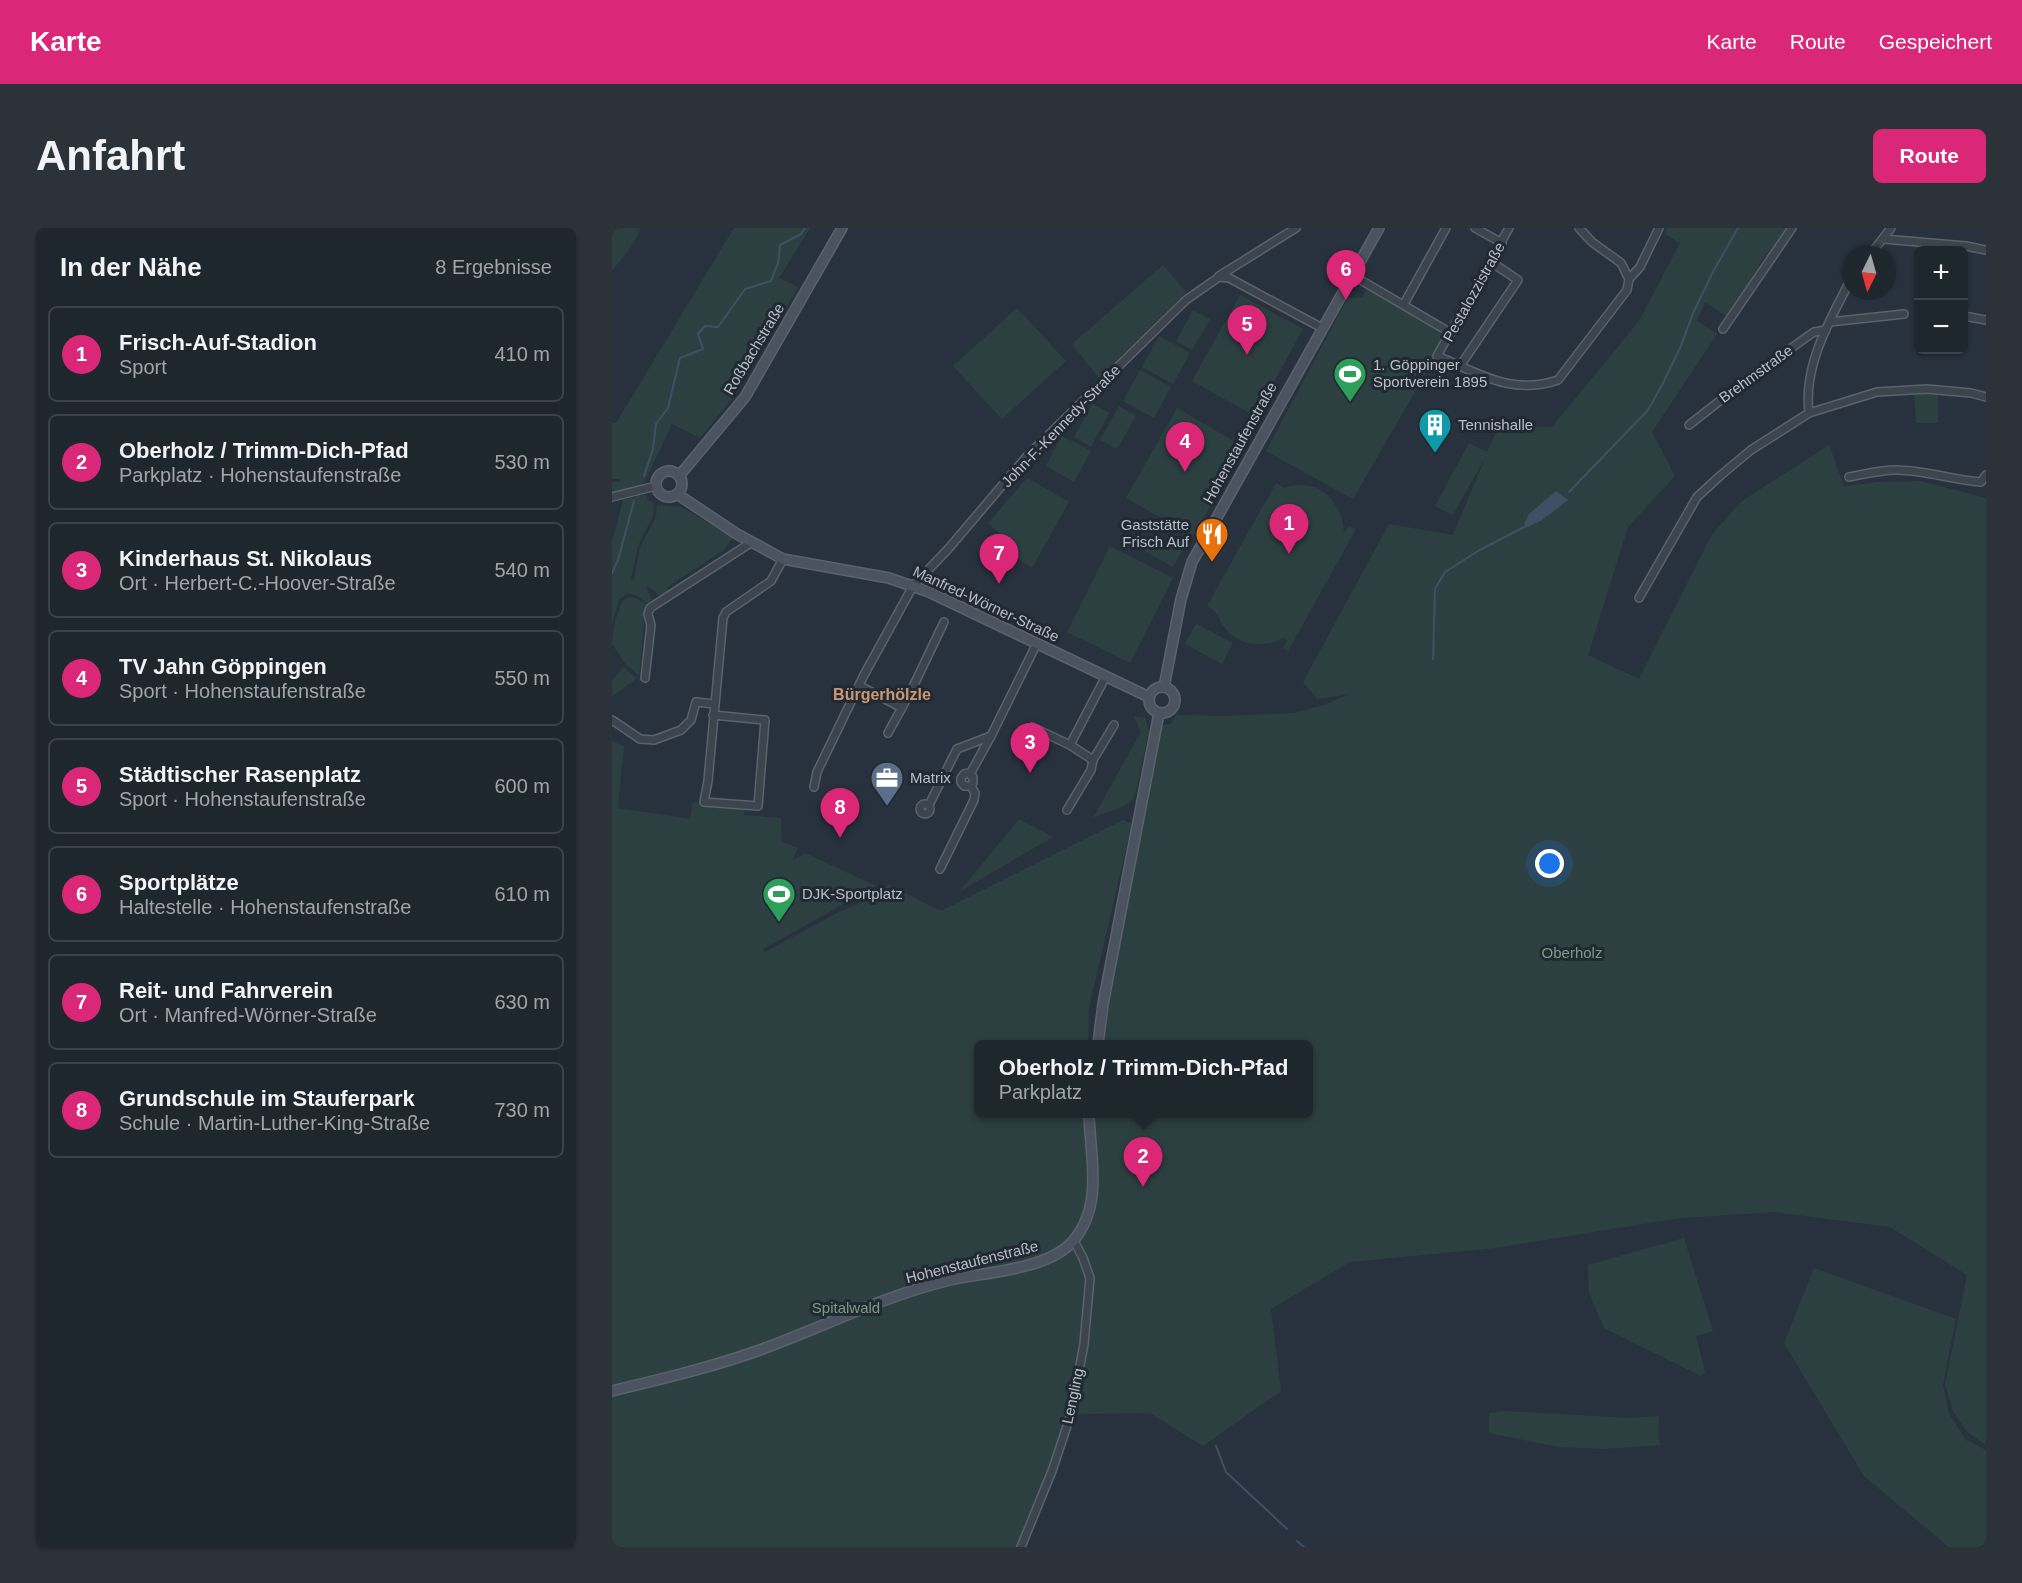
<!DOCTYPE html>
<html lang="de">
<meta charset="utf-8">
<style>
:root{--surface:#1e262e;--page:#2b323a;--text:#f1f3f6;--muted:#a1a5aa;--line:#3c434a;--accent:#db2777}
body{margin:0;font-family:Helvetica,sans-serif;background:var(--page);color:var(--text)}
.controls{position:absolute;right:18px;top:18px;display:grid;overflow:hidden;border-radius:9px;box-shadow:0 2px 4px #0004}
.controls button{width:54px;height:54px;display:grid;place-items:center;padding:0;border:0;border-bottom:2px solid var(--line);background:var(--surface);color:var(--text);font:30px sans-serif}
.compass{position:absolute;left:1230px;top:18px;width:54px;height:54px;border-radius:50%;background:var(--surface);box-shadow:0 2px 4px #0004;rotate:185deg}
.you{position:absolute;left:938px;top:636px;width:21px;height:21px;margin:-15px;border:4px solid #fff;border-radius:50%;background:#1a73e8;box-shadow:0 0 0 9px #1a73e833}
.badge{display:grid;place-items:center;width:39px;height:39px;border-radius:50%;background:var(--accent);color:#fff;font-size:20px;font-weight:700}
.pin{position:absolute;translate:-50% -50px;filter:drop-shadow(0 2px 3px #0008)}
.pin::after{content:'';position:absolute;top:32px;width:21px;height:18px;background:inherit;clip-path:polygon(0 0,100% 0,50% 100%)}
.popup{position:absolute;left:362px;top:812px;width:339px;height:78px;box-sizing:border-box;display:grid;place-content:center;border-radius:9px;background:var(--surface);filter:drop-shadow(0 2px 4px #0005);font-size:20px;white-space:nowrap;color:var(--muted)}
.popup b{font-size:22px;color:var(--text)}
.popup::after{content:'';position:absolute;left:50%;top:100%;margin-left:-12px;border:12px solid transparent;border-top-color:var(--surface)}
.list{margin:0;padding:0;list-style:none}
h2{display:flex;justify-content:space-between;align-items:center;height:78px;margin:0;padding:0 24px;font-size:26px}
h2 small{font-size:20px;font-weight:400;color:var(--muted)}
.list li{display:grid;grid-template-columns:39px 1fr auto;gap:18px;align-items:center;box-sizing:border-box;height:96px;margin:0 12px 12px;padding:0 12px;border:2px solid var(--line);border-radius:9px}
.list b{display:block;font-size:22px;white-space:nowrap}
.list p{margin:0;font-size:20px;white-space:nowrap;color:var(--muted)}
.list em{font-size:20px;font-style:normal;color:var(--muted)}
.map{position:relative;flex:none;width:1374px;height:1319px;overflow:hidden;border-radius:9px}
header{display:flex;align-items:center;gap:36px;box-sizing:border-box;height:84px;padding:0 30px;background:var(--accent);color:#fff}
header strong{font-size:28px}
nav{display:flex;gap:33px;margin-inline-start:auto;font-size:21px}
.intro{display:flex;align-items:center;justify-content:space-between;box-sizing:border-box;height:144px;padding:0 36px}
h1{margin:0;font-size:42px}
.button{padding:15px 27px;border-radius:9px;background:var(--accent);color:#fff;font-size:21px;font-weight:700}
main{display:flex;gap:36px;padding:0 36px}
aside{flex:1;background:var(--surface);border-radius:9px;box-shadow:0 2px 4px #0004}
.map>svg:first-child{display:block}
.green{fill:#2d4041}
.water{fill:#404f65}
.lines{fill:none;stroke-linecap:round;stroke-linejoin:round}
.stream{stroke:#404f65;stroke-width:2}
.street-casing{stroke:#5a626b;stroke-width:10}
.secondary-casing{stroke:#5a626b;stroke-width:12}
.street{stroke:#3c444e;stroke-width:7}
.secondary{stroke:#4b5360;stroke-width:9}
.labels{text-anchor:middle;stroke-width:6;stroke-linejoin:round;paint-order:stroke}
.street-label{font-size:15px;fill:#b9bfc8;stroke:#212933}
.poi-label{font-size:15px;fill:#b9bfc8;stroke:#212933;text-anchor:start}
.park-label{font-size:15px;fill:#799c82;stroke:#212933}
.neighbourhood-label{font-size:16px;font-weight:bold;fill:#ca9872;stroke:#212933}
</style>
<header>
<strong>Karte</strong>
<nav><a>Karte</a><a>Route</a><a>Gespeichert</a></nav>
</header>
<div class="intro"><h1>Anfahrt</h1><a class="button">Route</a></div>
<main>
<aside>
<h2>In der Nähe<small>8 Ergebnisse</small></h2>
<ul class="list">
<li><span class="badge">1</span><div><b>Frisch-Auf-Stadion</b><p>Sport</p></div><em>410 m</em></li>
<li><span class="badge">2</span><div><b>Oberholz / Trimm-Dich-Pfad</b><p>Parkplatz · Hohenstaufenstraße</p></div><em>530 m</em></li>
<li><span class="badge">3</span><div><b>Kinderhaus St. Nikolaus</b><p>Ort · Herbert-C.-Hoover-Straße</p></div><em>540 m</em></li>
<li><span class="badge">4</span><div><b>TV Jahn Göppingen</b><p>Sport · Hohenstaufenstraße</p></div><em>550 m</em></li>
<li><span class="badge">5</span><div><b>Städtischer Rasenplatz</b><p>Sport · Hohenstaufenstraße</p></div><em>600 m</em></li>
<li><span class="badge">6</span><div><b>Sportplätze</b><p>Haltestelle · Hohenstaufenstraße</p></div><em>610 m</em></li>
<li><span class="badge">7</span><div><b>Reit- und Fahrverein</b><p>Ort · Manfred-Wörner-Straße</p></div><em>630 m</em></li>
<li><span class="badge">8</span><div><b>Grundschule im Stauferpark</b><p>Schule · Martin-Luther-King-Straße</p></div><em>730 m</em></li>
</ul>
</aside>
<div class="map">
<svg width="1374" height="1319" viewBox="0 0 1374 1319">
<rect width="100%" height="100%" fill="#28323e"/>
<g class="green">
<path d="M0,0h29l-10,19 -19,24z"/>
<path d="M122,0h76l-31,50 19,9 -59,103 -39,48 -28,-14 -28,59v4l-32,6v-11h8v-3h-8v-56h4z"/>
<path d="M1055,0h122l-15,22 -2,-2 -14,17 3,3 -33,49 -23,-15 -8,19 20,13 -65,98 23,44 -47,51 -40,128 51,24 73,-145 30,-33 87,-56 15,41 35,-4 42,-1 65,17v947l-19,-13 -14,-21 -8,-27 22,-109 -77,-48 -115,-15 -94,6 -186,30 -145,14 -79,47 10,82 -78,55 -53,-33 -78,1 -51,133h-409v-806l12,5 -6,62 72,11 3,-17 51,5v8l37,3 1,24 16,6 -6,13 13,-8 71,33 -113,63 2,3 72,-39 43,-18 8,-11 53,27 182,-91 9,4 -43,183 -1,37h-110v70h107l8,95 4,-19 -5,-76h216v-70h-207l6,-44 55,-275 9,-1 5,-9 48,1 71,-3 29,-8 25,-11 -32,5 -14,-17 86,-158 64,11 33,-79 -33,59 -18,-9 34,-63 18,9 12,-26 53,1 87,-106 41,-78 -15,-9z"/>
<path d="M551,37l23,27 -87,86 -27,-34z"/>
<path d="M756,59l81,46 -96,166 -87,-48 82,-153 14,-1z"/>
<path d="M628,67l63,34 -48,87 -63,-35z"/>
<path d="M405,80l49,53 -64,58 -49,-53z"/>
<path d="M581,82l17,9 -18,31 -16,-9z"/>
<path d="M547,108l31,17 -17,31 -31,-17z"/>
<path d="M528,142l31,17 -17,31 -31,-17z"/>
<path d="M1302,164l24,1v30h-22z"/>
<path d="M480,176l17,9 -18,34 -17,-10z"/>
<path d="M507,178l17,10 -19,33 -17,-9z"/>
<path d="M565,180l67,39 -51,89 -67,-38z"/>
<path d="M450,208l29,15 -17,31 -28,-16z"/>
<path d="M415,250l42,24 -37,66 -25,-16 4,-8 -23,-21z"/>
<path d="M664,255l8,5c34,-12 58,13 60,45l5,-7 7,3 -68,122 -5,-3 4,-8 -3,-2c-20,10 -45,9 -60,-11 -7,-10 -5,-15 -17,-21z"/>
<path d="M33,266l4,7 5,2 -1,13 -15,30 -7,33 3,1 6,-33 16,-30 1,-12 24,2 52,30 -9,13 -57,37 2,4 -9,7 -5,-7 -10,-5 8,15 -6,2 -10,-7 -9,-3 -9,6 -7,26v-87l2,-3 9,-35z"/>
<path d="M542,308l28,15 -9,16 -28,-16z"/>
<path d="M498,318l63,32 -43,85 -63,-31z"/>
<path d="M17,369l7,1 10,6 -7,72 -14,-13 -13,-19 3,-22 7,-21z"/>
<path d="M584,396l37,19 -11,21 -37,-20z"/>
<path d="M11,439l14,11 -25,19v-16z"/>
<path d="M522,488l11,2 4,13 -15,68 -8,6 -33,13 48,-86z"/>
<path d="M407,591l34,18 -93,54z"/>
<path d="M1072,1010l29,93 -17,5 9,36 -4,4 -97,-48 -15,-35 -1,-28z"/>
<path d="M1202,1040l142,51 -13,66 6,29 17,26 20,10v97h-37l-85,-71 -80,-133z"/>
<path d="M892,1183l126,7 29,-2 -1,22 3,7 -58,4 -45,-2 -69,-14v-20z"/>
</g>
<path class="water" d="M944,263l12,9 -26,20 -14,7 -4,-2 5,-11z"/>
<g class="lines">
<g class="stream">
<path d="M32,248l9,-27 3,-25 12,-16 12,-50 23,-9 -5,-15 7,-8 13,1 27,-38 26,-8 7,-18 2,-18 21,-11 4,-6"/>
<path d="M957,264l79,-82 14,-25 18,-37 14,-37 20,-41 24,-42"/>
<path d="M0,345l6,-13 16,-59"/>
<path d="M821,431l2,-70 10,-17 33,-21 48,-25"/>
<path d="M604,1218l10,26 61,57"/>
<path d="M685,1313l7,6"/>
</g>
<g class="street-casing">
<g id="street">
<path d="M863,0l27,15"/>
<path d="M897,0l-72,128c42,17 74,40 121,24l69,-90 2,-11 11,-12 19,-39"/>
<path d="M967,0l13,14 29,21 8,16"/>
<path d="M1271,11l83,7 20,4"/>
<path d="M1258,27l21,-27"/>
<path d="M740,47l99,58"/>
<path d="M607,48l77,-48"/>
<path d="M792,76l42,-76"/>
<path d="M1352,88l22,4"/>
<path d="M1218,94l74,-8"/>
<path d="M1111,101l69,-101"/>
<path d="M848,138l58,-86 -27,-18"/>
<path d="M1197,185c-6,-48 21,-93 42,-134"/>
<path d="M1077,197l60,-47 65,-46 12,-2"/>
<path d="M1237,249c16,-3 31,-7 47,-7 29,0 56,10 85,12l5,-7"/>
<path d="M0,269l44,-11"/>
<path d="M1027,370l58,-101 24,-22 30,-25 58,-37 68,-21 50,-3 44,4 15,4"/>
<path d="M33,450l6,-53 -3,-11 2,-6 102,-66"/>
<path d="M248,458l42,22"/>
<path d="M101,487l52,5 -7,86 -54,-4 4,-21 15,-163 3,-6 45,-31 12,-22"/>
<path d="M0,492l28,19 14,1 27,-10 10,-10 5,-18 18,2"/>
<path d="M420,499l38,18"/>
<path d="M276,505l23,-42 33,-69"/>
<path d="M481,532l-23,-15 35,-67"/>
<path d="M358,546l21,-38 46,-93"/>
<path d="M202,559l3,-15 47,-97 49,-89 36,-38 79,-93 158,-155 33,-23 10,1 93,50"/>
<circle cx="313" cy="581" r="5"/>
<path d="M317,577l28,-56 34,-13"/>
<path d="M455,582l24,-40 2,-10 21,-35"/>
<path d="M328,641l34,-69 1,-7 -4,-7 2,-3v-6l-5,-4 -4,1 -3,4v4l3,4h7"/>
<path d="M409,1319l31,-76 19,-57 13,-70 6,-66 -7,-20 -9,-17"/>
</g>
</g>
<g class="secondary-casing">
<g id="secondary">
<circle cx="57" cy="256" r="13"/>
<path d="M67,248l66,-79 97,-169"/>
<path d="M65,266l60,40 46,25 106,19 40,14 220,105"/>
<path d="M552,459l17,-88 11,-37 187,-334"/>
<circle cx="550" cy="472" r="13"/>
<path d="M486,816l5,-40 56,-291"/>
<path d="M0,1163c49,-12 97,-23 145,-40 64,-23 126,-55 193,-71 36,-8 98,-10 123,-39 31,-36 17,-85 16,-127"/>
</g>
</g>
<use href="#street" class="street"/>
<use href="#secondary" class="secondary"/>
</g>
<defs>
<g id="stadium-pin" transform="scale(1.725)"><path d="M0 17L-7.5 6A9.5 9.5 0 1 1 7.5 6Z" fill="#2e9e5b" stroke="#212933"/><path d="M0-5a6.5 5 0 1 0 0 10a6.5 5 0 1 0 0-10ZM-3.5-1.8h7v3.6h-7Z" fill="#fff"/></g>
<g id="building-pin" transform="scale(1.725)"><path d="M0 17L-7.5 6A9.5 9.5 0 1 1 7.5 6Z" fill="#0f9aa8" stroke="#212933"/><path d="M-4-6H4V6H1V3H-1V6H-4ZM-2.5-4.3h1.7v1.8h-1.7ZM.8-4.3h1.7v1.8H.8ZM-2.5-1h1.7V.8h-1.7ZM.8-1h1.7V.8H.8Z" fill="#fff"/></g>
<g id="restaurant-pin" transform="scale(1.725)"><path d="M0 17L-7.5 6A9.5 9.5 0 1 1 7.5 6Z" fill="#e8710a" stroke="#212933"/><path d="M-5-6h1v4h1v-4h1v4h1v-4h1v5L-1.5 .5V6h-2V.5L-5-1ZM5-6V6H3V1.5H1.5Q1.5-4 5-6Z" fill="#fff"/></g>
<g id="office-pin" transform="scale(1.725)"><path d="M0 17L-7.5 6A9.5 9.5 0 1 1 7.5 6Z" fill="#5c6f8a" stroke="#212933"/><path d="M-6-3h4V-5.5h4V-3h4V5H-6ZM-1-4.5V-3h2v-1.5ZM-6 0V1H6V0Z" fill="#fff"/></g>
</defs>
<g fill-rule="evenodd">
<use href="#stadium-pin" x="738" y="146"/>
<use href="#building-pin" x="823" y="197"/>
<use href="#restaurant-pin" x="600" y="306"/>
<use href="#office-pin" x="275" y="550"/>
<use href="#stadium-pin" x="167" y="666"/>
</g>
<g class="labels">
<g class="street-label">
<text transform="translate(862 64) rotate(-61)" y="5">Pestalozzistraße</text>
<text transform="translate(142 121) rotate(-59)" y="5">Roßbachstraße</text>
<text transform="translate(1144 146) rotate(-36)" y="5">Brehmstraße</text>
<text transform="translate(449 198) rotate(-46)" y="5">John-F.-Kennedy-Straße</text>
<text transform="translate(628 215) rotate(-61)" y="5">Hohenstaufenstraße</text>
<text transform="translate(374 376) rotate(25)" y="5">Manfred-Wörner-Straße</text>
<text transform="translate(360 1034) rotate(-14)" y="5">Hohenstaufenstraße</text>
<text transform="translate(461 1168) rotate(-78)" y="5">Lengling</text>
</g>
<g class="poi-label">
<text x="761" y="142">1. Göppinger<tspan x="761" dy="17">Sportverein 1895</tspan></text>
<text x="846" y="202">Tennishalle</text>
<text x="577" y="302" text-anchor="end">Gaststätte<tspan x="577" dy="17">Frisch Auf</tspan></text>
<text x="298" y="555">Matrix</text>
<text x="190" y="671">DJK-Sportplatz</text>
</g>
<g class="park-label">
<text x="960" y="730">Oberholz</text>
<text x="234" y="1085">Spitalwald</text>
</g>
<g class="neighbourhood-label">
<text x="270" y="472">Bürgerhölzle</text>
</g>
</g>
</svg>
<div class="controls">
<button>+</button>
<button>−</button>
</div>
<svg class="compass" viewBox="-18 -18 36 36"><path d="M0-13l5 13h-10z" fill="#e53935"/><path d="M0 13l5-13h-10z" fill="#a1a5aa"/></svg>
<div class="you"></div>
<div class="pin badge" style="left:677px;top:326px">1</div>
<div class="pin badge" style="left:531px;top:959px">2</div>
<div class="popup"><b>Oberholz / Trimm-Dich-Pfad</b>Parkplatz</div>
<div class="pin badge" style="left:418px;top:545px">3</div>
<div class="pin badge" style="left:573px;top:244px">4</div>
<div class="pin badge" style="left:635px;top:127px">5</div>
<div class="pin badge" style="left:734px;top:72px">6</div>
<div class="pin badge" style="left:387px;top:356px">7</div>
<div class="pin badge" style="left:228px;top:610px">8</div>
</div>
</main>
